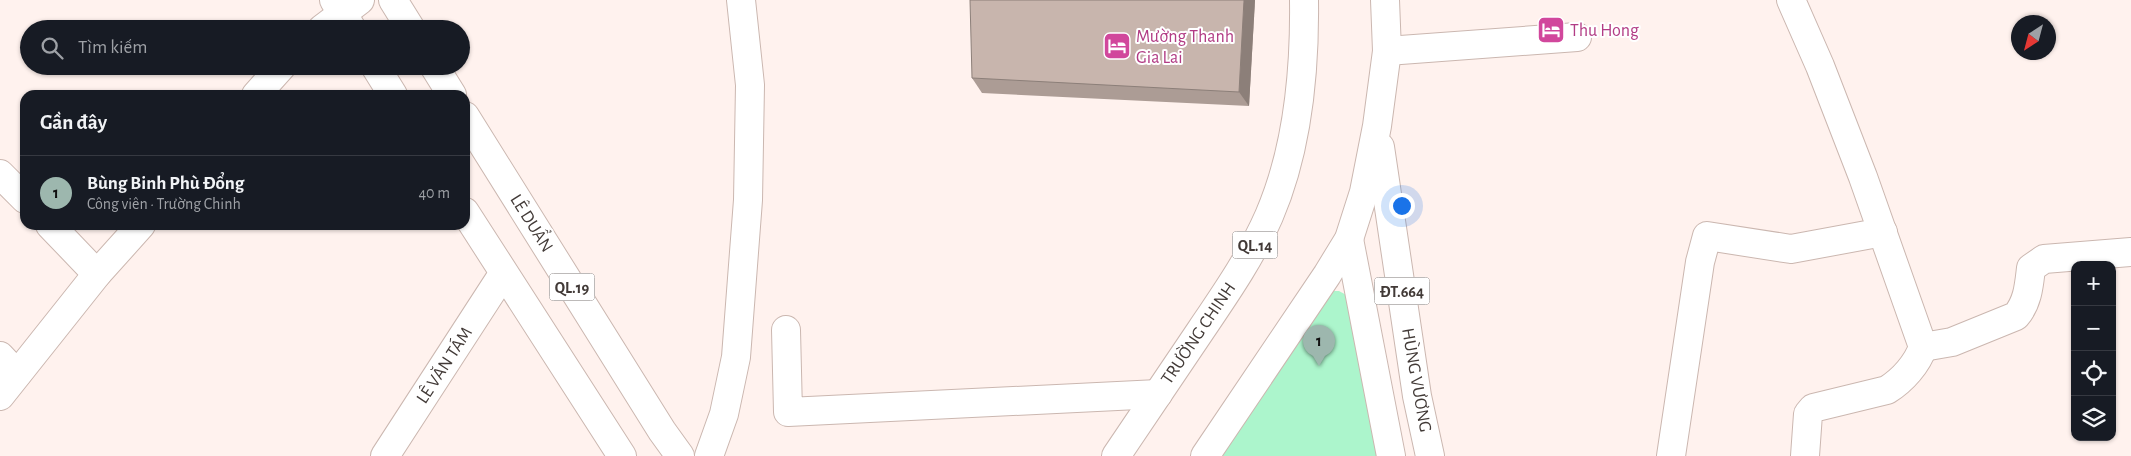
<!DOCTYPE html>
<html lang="vi">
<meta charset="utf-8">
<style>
:root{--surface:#171b24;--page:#242831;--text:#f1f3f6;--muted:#9ea1a6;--line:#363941;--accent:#9db7ae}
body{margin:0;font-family:"Alegreya Sans",sans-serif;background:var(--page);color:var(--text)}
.controls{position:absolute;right:15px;bottom:15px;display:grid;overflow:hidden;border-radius:10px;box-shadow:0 1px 4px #0004}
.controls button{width:45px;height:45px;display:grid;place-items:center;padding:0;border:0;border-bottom:1px solid var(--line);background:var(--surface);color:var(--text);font:25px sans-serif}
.compass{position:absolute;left:2011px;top:15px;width:45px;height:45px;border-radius:50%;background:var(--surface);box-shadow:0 1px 4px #0004;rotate:216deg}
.you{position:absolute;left:1401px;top:205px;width:18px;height:18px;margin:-12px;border:4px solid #fff;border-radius:50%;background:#1a73e8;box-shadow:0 0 0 8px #1a73e833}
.badge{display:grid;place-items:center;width:32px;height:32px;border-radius:50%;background:var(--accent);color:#111;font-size:16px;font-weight:700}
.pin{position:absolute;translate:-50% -41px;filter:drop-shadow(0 1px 2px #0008)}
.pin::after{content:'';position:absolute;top:26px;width:18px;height:15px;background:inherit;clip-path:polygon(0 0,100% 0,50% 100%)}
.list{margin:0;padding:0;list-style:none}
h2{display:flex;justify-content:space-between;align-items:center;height:65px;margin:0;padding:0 20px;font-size:21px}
h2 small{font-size:16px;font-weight:400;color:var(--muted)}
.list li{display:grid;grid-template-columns:32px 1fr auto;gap:15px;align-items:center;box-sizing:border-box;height:75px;padding:0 20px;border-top:1px solid var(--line)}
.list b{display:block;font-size:19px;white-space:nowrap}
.list p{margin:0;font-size:16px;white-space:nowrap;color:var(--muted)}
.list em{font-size:16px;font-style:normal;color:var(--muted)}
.icon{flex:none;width:28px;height:28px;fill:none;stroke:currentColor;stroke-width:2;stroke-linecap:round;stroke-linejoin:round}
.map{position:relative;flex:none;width:2131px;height:456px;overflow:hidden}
.search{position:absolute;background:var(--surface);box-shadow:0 1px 4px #0004;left:20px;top:20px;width:450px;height:55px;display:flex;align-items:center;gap:12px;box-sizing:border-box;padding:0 18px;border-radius:28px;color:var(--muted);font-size:19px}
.panel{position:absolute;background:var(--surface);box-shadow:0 1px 4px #0004;left:20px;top:90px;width:450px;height:140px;border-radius:15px}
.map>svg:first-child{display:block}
.green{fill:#acf5cc}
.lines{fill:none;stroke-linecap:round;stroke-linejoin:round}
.minor-casing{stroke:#cbb7b0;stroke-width:30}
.major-casing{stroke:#cbb7b0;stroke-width:30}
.minor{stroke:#fff;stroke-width:28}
.major{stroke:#fff;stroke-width:28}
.wall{fill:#ac9c95}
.shaded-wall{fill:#8c7f79}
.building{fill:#c8b5ad;stroke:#8c7f79}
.labels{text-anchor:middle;stroke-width:4;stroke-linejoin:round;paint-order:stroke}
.shield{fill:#fff;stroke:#7b7573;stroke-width:1}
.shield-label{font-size:16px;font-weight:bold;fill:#423a37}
.hotel-label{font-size:18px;fill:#b23c85;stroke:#fff;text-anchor:start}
.street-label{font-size:18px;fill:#423a37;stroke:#fff}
</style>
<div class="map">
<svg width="2131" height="456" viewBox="0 0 2131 456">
<rect width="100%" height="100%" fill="#fff2ee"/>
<path class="green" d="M1330,291h9l11,6 30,159h-166z"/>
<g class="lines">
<g class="minor-casing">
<g id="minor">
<path d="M1791,0l29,66 43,111 60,170c-6,17 -20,33 -36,43l-74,18 -5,6 -3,42"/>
<path d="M322,29l38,-29"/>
<path d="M1387,51l190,-14"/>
<path d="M256,95l26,-29"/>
<path d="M0,174l25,25"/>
<path d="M50,225l47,49"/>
<path d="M786,330l2,82 370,-18"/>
<path d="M1923,347l29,-5 64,-26c12,-14 13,-31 15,-48l13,-9 87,-7"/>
<path d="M0,356l17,18"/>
<path d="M0,396l97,-122 44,-49"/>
<path d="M385,456l118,-182"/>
<path d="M709,456l15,-42 12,-57 12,-157 2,-115 -9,-85"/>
<path d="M1671,456l29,-194 7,-26 84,13 92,-17"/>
</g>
</g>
<g class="major-casing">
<g id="major">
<path d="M334,0l18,29"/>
<path d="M393,0l18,29"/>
<path d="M375,66l18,29"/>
<path d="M434,66l18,29"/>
<path d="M465,116l197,315 18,25"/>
<path d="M1380,147l37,249 13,60"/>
<path d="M465,212l157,244"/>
<path d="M1349,239l42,217"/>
<path d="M1116,456c28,-42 57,-84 85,-126 25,-37 50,-73 68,-114 29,-67 36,-144 35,-216"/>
<path d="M1205,456l122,-181 22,-36 15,-47 13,-66 10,-75 -2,-51"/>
</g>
</g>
<use href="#minor" class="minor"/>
<use href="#major" class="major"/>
</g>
<path class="wall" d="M1255,0l-6,106 -267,-13 -10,-15z"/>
<path class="shaded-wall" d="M1244,0h11l-6,106 -10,-14z"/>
<path class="building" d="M970,0h274l-5,92 -267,-14z"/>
<defs>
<g id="hotel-square" transform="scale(1.4375)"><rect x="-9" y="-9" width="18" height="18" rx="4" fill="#d1479c" stroke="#fff"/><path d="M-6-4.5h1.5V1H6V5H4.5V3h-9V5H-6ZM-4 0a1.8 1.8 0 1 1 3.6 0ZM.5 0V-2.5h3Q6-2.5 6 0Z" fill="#fff"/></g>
</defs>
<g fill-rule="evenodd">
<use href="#hotel-square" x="1551" y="30"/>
<use href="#hotel-square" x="1117" y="46"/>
</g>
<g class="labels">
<g class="shield">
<rect x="1232.5" y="231.5" width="45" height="27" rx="4"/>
<rect x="549.5" y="273.5" width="45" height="27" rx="4"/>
<rect x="1374.5" y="277.5" width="55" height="27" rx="4"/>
</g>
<g class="shield-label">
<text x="1255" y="251">QL.14</text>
<text x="572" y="293">QL.19</text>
<text x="1402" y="297">ĐT.664</text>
</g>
<g class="hotel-label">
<text x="1570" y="36">Thu Hong</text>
<text x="1136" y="42">Mường Thanh<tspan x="1136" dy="21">Gia Lai</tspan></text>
</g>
<g class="street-label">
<text transform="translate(532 223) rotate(58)" y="6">LÊ DUẨN</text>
<text transform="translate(1198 333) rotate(-56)" y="6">TRƯỜNG CHINH</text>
<text transform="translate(444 365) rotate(-57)" y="6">LÊ VĂN TÁM</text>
<text transform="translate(1417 380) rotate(80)" y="6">HÙNG VƯƠNG</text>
</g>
</g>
</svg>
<div class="controls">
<button>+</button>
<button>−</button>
<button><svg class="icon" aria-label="locate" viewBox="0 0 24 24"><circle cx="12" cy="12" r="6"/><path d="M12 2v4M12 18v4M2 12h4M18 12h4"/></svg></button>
<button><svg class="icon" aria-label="layers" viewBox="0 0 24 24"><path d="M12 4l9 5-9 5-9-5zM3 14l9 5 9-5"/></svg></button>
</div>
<svg class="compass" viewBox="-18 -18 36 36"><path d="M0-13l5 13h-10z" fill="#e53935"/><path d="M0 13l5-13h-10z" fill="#9ea1a6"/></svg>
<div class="you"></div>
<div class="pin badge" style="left:1319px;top:366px">1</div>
<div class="search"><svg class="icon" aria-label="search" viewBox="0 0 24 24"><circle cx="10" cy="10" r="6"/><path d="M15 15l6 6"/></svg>Tìm kiếm</div>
<section class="panel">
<h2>Gần đây<small></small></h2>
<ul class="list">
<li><span class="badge">1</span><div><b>Bùng Binh Phù Đổng</b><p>Công viên · Trường Chinh</p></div><em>40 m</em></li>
</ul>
</section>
</div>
